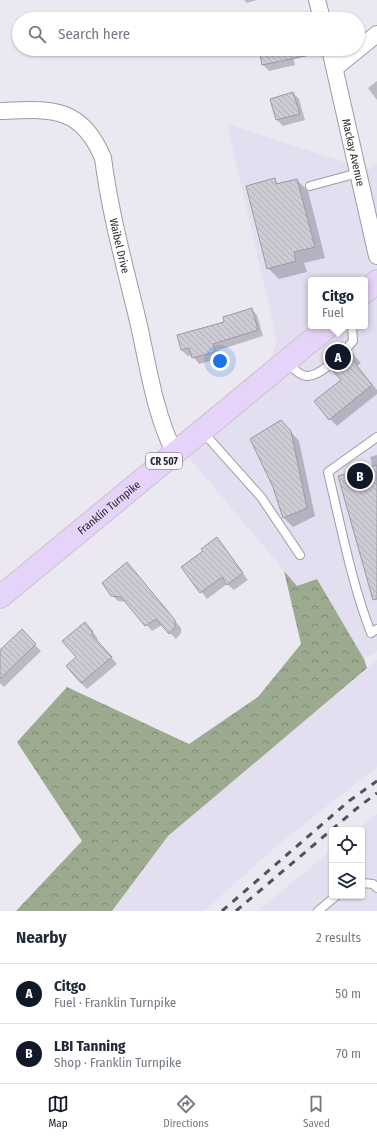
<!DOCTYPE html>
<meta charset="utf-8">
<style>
:root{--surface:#fff;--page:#f2f2f3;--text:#1f2937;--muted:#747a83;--line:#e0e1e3;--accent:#111827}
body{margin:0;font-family:"Fira Sans Condensed",sans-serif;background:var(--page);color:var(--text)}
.controls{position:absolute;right:12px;bottom:12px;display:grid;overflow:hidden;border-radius:4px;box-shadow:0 1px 3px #0004}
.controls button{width:36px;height:36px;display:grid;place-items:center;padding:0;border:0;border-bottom:1px solid var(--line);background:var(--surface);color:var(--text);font:20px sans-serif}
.you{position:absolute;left:220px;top:361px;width:14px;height:14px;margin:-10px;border:3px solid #fff;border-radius:50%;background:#1a73e8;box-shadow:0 0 0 6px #1a73e833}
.badge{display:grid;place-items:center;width:26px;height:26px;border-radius:50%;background:var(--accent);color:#fff;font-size:13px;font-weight:700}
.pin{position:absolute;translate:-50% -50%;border:2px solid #fff;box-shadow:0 1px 4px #0006}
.popup{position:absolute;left:308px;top:277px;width:60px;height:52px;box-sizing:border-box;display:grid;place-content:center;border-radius:4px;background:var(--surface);filter:drop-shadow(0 1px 3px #0005);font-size:13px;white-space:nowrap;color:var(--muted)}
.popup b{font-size:15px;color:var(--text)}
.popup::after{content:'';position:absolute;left:50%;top:100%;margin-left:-8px;border:8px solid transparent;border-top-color:var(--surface)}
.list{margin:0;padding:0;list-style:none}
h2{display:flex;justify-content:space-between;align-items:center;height:52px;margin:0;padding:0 16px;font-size:17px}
h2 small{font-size:13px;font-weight:400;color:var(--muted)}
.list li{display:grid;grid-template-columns:26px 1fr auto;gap:12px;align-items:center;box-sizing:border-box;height:60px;padding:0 16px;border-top:1px solid var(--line)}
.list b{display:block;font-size:15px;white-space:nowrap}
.list p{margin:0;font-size:13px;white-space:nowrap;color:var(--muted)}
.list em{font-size:13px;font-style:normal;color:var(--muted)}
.icon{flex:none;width:22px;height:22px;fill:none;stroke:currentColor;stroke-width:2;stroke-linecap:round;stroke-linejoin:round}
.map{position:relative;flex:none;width:377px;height:911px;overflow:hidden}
.search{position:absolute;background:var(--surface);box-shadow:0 1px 3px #0004;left:12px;right:12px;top:12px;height:44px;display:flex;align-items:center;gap:10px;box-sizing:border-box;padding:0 14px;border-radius:22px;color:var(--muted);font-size:15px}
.sheet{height:172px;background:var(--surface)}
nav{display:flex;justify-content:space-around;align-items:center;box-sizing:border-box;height:56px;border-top:1px solid var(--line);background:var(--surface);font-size:11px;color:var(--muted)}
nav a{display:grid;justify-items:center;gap:2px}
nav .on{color:var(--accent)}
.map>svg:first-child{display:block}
.built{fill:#e3def0;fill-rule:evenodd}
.forest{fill:url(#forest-crowns)}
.shadow{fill:#0003}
.building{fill:url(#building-back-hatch);stroke:#9c99a2}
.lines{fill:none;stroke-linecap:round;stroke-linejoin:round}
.service-casing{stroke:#9e9ba4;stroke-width:10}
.minor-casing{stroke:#9e9ba4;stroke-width:18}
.primary-casing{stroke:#c7c6c7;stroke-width:24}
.service{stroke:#fff;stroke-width:8}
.minor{stroke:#fff;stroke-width:16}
.primary{stroke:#e6d3fa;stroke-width:22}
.rail{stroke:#535156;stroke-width:3;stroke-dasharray:7 7;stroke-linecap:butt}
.labels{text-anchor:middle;stroke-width:3.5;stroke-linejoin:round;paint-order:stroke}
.shield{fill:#f8f6fe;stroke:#666469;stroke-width:1}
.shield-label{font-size:10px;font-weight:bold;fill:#272529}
.street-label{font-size:11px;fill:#272529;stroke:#f8f6fe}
</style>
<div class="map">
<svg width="377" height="911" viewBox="0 0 377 911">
<defs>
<pattern id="forest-crowns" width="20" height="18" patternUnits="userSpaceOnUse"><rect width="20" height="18" fill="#9caa90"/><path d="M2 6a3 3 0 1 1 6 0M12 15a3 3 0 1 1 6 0" fill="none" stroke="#7f8a76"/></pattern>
<pattern id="building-back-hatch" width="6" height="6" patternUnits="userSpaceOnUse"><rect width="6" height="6" fill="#cecbd4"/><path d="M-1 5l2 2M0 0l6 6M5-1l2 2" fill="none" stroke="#b1aeb6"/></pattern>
</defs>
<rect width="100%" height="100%" fill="#ebe8f2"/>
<g class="built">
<path d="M227,124l142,46 8,-7v488l-13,8 -47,-80 -20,7 -121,-144 89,-70 12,-31zM311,280h54v46h-54z"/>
<path d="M377,660v107l-96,75 -77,69h-92l56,-75 108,-95z"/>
<path d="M377,814v97h-119l74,-61v46h30v-66h-5z"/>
</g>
<path class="forest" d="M284,571l13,15 20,-7 47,80 3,9 -199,168 -56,75h-96l66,-70 -65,-99 50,-55 122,57 69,-47 43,-53z"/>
<g class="shadow">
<path d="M244,0h13l-10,3z"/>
<path d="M260,49h31l4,16 -26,6 -6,-6z"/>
<path d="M377,81v19l-9,-12z"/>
<path d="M293,93l6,6 6,21 -22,6 -6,-6 -6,-21z"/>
<path d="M274,180l6,5 17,-5 11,11 17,67 -21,5 3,9 -28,7 -11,-11z"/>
<path d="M251,309l6,6 6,21 -44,14 2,8 -22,6 -7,-9 -4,1 -7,-6z"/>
<path d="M342,343l19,20 -4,3 20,24v4l-40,32 -7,-7 12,-39 -18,-20z"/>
<path d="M281,421l18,20 16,75 -22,11 -9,-9 -10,-32z"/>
<path d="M377,455v138l-4,-126 -3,-10z"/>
<path d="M222,545l26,35 -14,10 -7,-6 -20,15 -25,-32z"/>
<path d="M133,570l48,58v5l-5,6 -14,-14 -10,6 -25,-29 -9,-1 -6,-6z"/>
<path d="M91,629l7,10 -1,1 20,24 -30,25 -6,-6 -3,-26z"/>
<path d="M22,631l19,20 -37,36 -4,-4v-31z"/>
</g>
<g class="building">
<path d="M259,49h50l1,6 -48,10z"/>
<path d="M293,92l7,22 -24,6 -6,-21z"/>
<path d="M275,178l1,6 21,-5 18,68 -21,5 2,9 -29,8 -21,-83z"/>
<path d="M252,308l6,22 -45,14 2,8 -23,6 -3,-10 -8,2 -4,-15 47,-13 -1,-5z"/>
<path d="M342,342l1,2 -1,3 1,5 3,1 5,-1 3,3 -3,3 21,27 -43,35 -15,-19 27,-21 -9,-10 1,-4 -1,-4 -4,-1 -3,1 -2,-2z"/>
<path d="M281,420l10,11 16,77 -24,10 -10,-31 -23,-48z"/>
<path d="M377,465v134l-4,1 -35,-124z"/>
<path d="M217,537l26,36 -16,12 -5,-8 -22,16 -19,-26 22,-16 -2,-2z"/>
<path d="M127,562l48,58v7l-6,7 -13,-15 -11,7 -24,-29 -10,-1 -9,-13z"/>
<path d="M85,622l8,10 -2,2 21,23 -31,26 -15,-17 10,-9 -14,-16z"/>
<path d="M22,629l14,15 -36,35v-29z"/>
</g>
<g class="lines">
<g class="service-casing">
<g id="service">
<path d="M310,186l48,-13"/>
<path d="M347,348l6,-7 -1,-15"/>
<path d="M288,362c14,18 22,18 40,4"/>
<path d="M203,432l58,65 39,58"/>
<path d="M377,437l-49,35c13,54 23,109 43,161l6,-4"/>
<path d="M362,883l11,1 4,4"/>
<path d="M318,911l18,-15"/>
</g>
</g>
<g class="minor-casing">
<g id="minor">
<path d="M317,0l5,19"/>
<path id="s1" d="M330,49l47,207"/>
<path d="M335,68l42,-34"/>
<path id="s2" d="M0,111c50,-2 81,-6 103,47 7,55 22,109 35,163 10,44 16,90 36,131"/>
</g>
</g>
<g class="primary-casing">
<g id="primary">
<path d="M365,292l12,-11"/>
<path id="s3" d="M0,597l329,-271"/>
</g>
</g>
<use href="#service" class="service"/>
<use href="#minor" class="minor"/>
<use href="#primary" class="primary"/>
<g class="rail">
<path d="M222,911l127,-110 28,-20"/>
<path d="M236,911l120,-102 21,-16"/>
</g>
</g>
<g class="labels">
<rect class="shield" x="146" y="453" width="36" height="16" rx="3"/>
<g class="shield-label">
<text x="164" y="465">CR 507</text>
</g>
<g class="street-label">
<text dy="4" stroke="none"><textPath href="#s1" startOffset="106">Mackay Avenue</textPath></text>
<text dy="4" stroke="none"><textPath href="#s2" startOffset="214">Waibel Drive</textPath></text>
<text dy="4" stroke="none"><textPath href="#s3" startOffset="141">Franklin Turnpike</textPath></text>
</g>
</g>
</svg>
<div class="controls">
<button><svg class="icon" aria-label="locate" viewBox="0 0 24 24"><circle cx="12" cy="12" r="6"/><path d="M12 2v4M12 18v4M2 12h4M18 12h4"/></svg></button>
<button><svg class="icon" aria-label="layers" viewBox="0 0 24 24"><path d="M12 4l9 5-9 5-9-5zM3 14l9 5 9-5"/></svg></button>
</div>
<div class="you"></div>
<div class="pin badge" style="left:338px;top:357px">A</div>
<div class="popup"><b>Citgo</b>Fuel</div>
<div class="pin badge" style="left:360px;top:476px">B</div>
<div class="search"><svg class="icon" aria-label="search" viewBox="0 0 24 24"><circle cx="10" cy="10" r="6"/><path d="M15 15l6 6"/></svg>Search here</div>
</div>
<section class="sheet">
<h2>Nearby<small>2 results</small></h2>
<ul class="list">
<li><span class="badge">A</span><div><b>Citgo</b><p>Fuel · Franklin Turnpike</p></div><em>50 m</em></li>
<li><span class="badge">B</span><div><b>LBI Tanning</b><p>Shop · Franklin Turnpike</p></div><em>70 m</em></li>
</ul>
</section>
<nav>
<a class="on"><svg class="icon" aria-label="map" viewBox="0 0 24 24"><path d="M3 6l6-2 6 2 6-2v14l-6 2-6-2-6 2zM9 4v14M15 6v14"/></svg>Map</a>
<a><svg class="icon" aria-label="directions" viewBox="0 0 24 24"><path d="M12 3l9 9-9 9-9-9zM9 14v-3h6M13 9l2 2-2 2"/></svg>Directions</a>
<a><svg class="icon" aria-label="saved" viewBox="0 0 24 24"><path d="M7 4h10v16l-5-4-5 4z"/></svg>Saved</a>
</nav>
